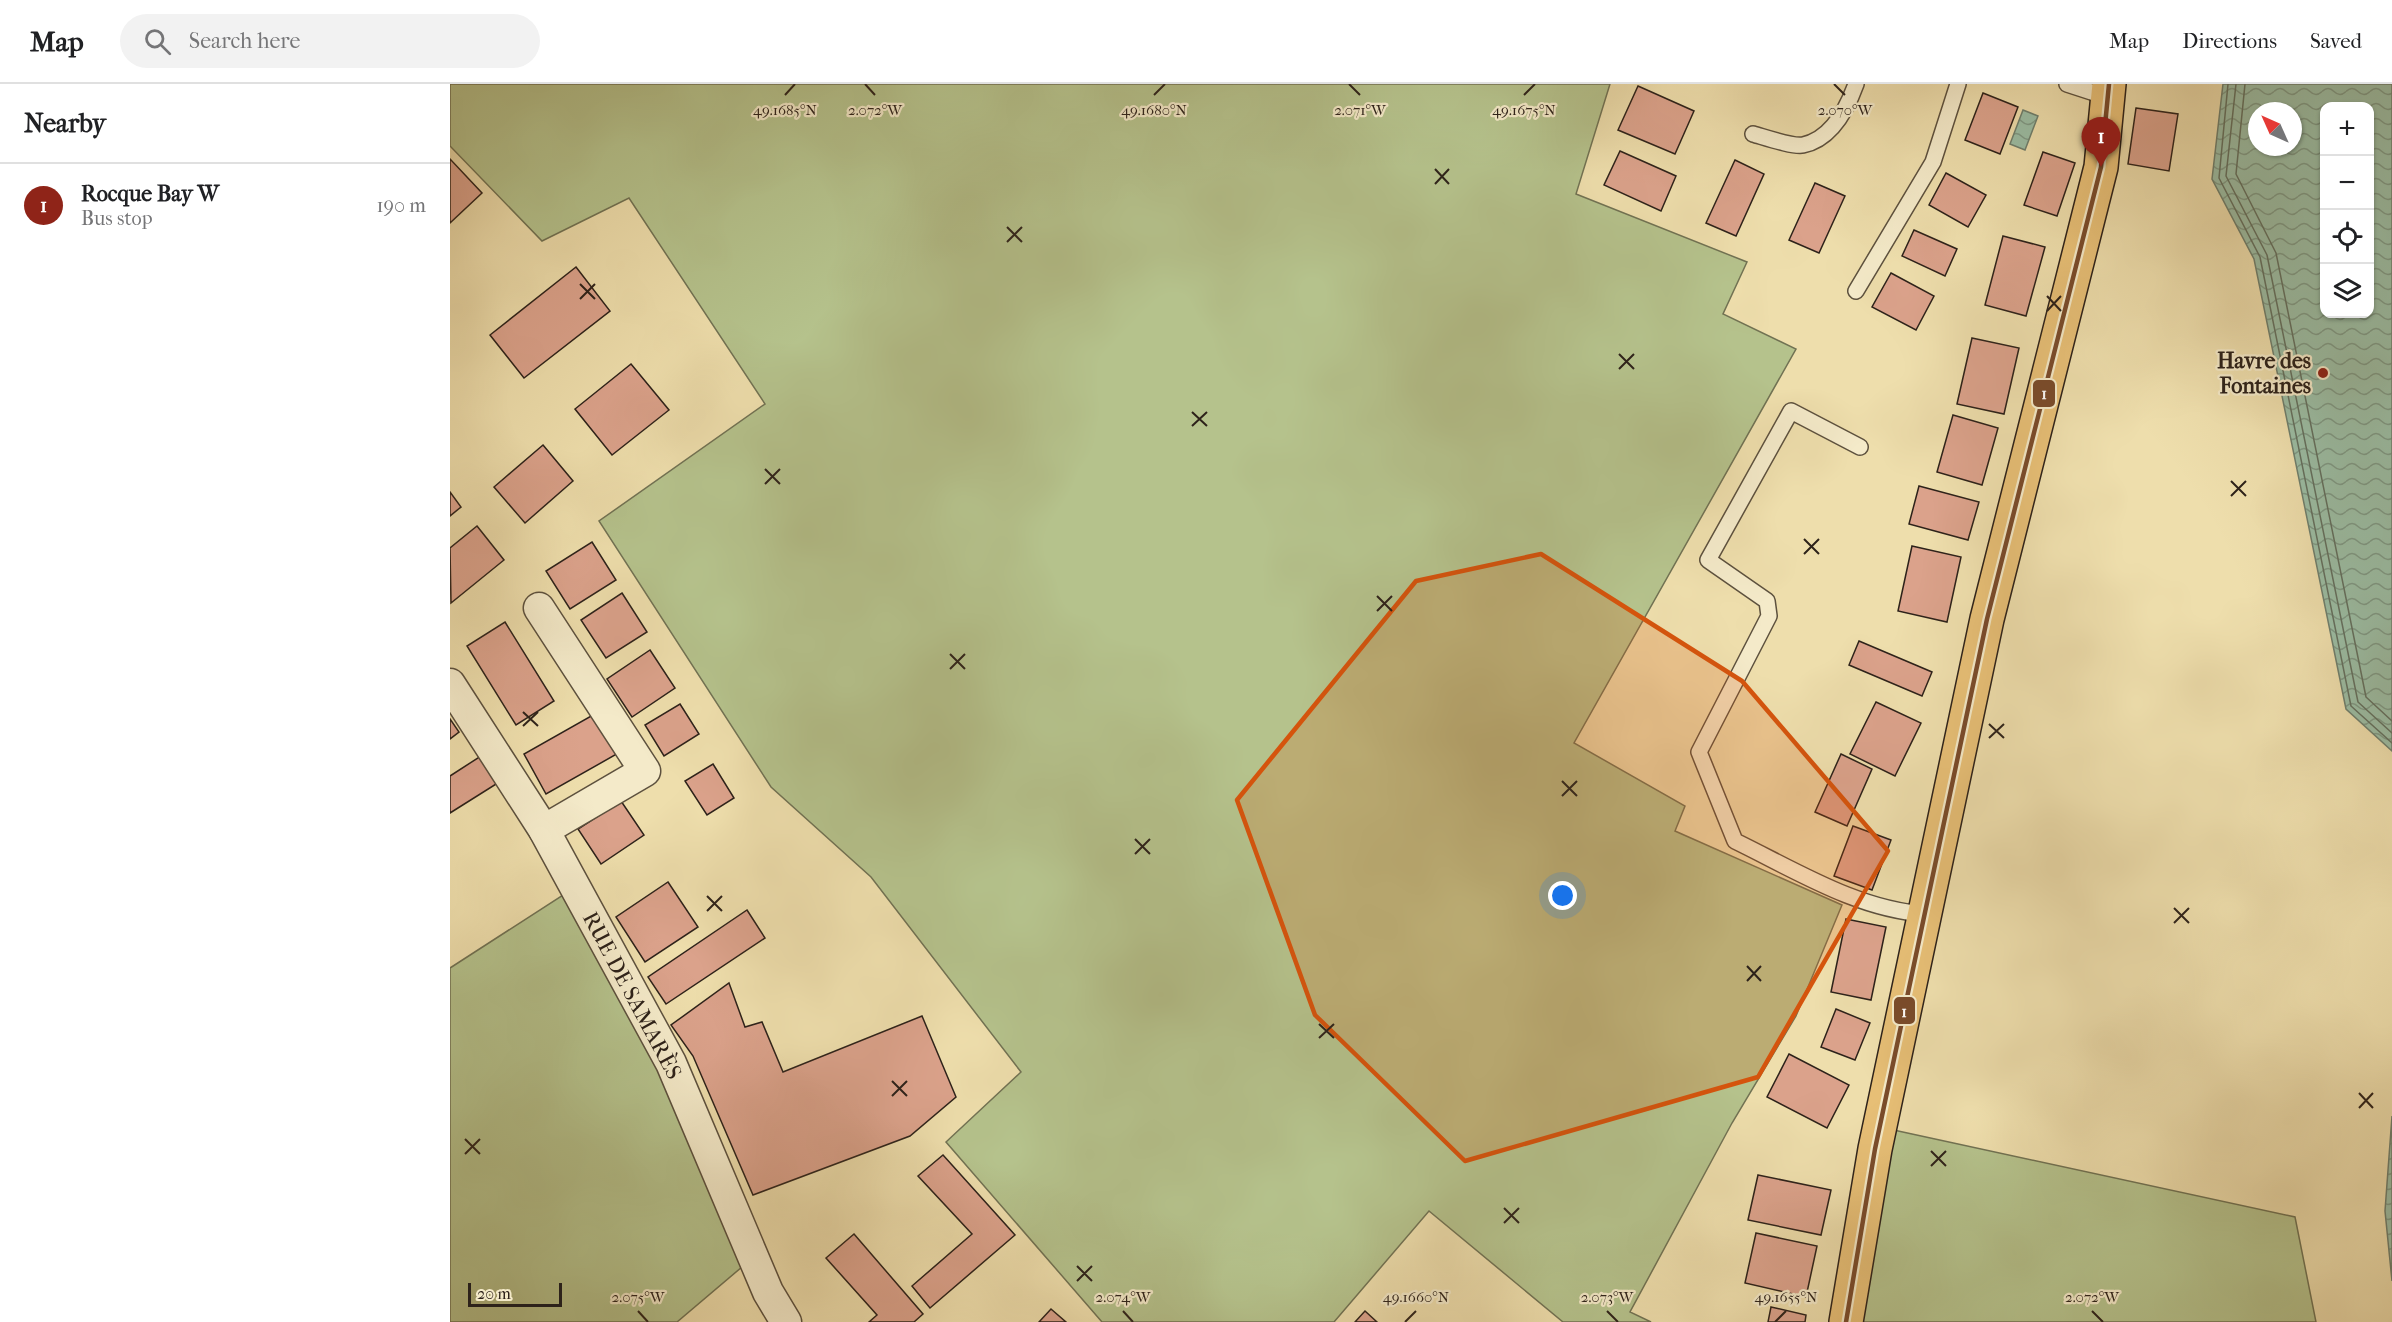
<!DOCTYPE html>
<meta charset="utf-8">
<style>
:root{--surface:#fff;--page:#f2f2f2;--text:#202124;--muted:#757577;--line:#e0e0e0;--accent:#8f2418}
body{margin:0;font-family:"IM FELL French Canon",serif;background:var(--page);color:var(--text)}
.controls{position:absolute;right:18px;top:18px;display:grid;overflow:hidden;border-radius:12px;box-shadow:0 2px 4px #0004}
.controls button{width:54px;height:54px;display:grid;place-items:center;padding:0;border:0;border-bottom:2px solid var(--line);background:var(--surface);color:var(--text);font:30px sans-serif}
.compass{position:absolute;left:1798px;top:18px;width:54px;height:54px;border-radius:50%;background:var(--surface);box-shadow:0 2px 4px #0004;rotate:315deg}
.scale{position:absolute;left:18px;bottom:15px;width:94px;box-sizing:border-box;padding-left:6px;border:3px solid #2d221a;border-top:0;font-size:16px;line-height:21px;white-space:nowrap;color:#2d221a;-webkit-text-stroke:4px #f4eac9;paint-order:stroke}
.you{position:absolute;left:1113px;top:812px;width:21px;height:21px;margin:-15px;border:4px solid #fff;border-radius:50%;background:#1a73e8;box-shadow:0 0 0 9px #1a73e833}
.badge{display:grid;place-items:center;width:39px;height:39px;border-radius:50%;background:var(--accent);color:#fff;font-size:20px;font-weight:700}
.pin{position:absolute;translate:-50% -50px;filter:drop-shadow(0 2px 3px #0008)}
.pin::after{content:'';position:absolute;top:32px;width:21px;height:18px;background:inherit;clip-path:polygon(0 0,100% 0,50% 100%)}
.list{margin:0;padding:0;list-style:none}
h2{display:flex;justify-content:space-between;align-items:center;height:78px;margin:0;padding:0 24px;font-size:26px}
h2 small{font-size:20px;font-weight:400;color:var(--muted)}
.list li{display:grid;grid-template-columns:39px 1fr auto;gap:18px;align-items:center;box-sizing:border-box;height:84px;padding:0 24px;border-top:2px solid var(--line)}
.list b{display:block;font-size:22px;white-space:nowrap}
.list p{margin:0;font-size:20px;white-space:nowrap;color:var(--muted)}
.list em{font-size:20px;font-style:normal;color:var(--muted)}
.icon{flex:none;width:33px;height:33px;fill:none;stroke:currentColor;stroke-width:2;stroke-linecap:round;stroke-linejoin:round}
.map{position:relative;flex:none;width:1942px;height:1238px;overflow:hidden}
header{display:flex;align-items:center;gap:36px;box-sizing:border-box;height:84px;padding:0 30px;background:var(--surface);border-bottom:2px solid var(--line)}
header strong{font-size:28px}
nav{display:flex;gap:33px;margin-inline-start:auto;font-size:21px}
.search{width:420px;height:54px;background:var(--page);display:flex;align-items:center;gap:15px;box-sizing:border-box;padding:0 21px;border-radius:33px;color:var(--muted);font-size:22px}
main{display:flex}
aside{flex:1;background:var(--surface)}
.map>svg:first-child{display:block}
.green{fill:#b5c28c;stroke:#717253;stroke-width:1.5}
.water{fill:url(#water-waves);stroke:#6f7f6d;stroke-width:1.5;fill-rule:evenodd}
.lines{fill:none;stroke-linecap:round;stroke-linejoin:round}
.shore{stroke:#64705f;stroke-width:1.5}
.building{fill:#dba28b;stroke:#2d221a;stroke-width:1.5}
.lane-casing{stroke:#5d513e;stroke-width:18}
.street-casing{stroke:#5d513e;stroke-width:33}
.primary-casing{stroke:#2d221a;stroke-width:36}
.lane{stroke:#f4eac9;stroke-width:15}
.street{stroke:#f4eac9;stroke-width:30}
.primary{stroke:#e7bf76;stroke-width:33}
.bus-1-casing{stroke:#f4eac9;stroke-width:9}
.bus-1{stroke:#7a4b2a;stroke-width:4.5}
.marked{fill:#d5540d;fill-opacity:0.2;stroke:#d5540d;stroke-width:4.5;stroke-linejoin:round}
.ticks{fill:none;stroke:#2d221a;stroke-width:2}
.poi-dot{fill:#8f2418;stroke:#f4eac9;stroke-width:2}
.labels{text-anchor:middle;stroke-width:4.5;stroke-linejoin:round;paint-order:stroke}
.poi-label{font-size:22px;font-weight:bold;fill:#2d221a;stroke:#f4eac9;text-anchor:end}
.street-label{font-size:22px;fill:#2d221a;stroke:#f4eac9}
.ticks-label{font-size:15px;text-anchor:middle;fill:#2d221a;stroke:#f4eac9;stroke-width:4.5;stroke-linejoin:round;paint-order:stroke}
.line-badge{stroke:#f4eac9;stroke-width:2}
.badge-label{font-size:16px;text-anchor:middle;font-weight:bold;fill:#fff}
</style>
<header>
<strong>Map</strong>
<div class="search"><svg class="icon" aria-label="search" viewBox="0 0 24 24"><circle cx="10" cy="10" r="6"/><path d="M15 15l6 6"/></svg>Search here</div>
<nav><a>Map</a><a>Directions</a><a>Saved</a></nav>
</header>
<main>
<aside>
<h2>Nearby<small></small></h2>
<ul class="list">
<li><span class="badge">1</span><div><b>Rocque Bay W</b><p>Bus stop</p></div><em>190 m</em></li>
</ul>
</aside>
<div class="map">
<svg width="1942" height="1238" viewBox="0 0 1942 1238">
<defs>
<pattern id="water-waves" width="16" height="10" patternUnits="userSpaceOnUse" patternTransform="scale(1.5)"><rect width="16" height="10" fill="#9bbda4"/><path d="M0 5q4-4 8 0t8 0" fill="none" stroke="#7f9985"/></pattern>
</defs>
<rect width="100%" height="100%" fill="#eedeac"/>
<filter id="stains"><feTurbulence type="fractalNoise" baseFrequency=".00333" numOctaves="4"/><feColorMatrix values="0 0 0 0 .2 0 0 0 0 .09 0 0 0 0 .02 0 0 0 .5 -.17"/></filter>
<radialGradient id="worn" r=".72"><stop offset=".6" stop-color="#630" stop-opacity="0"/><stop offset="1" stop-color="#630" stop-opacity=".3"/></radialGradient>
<g class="green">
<path d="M0,0h1160l-34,110 171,68 -24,52 73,35 -222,394 111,63 -10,25 167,74 -46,111 -64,107 -102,189 21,10h-88l-134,-111 -95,111h-232l-156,-180 75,-70 -150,-195 -100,-90 -172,-266 166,-117 -136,-206 -87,43 -92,-95z"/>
<path d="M113,811l95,164 91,202 -72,61h-227v-354z"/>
<path d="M1439,1045l406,88 21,105h-455z"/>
</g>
<g class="water">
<path d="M1773,0h169v667l-46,-42 -92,-450 -42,-80zM1920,22v208h-46v-208zM1807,27h36v36h-36z"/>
<path d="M1573,26l15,6 -13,34 -15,-6z"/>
<path d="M1942,1032v165l-7,-70z"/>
</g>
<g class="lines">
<g class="shore">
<path d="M1778,0l-9,94 41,79 91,449 41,37"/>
<path d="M1786,0l-10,92 41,79 91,447 34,31"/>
<path d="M1795,0l-9,90 40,79 90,444 26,24"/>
</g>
</g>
<g class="building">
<path d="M1188,2l56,25 -19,43 -57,-24z"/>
<path d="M1533,9l35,14 -18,47 -35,-14z"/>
<path d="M1686,24l42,6 -9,57 -41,-7z"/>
<path d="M1170,67l56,25 -15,35 -57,-26z"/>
<path d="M1593,68l32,11 -18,53 -33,-11z"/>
<path d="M0,75l32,34 -32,30z"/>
<path d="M1285,76l29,14 -28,62 -30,-13z"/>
<path d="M1496,89l40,22 -18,32 -39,-22z"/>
<path d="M1365,99l30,13 -26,57 -30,-13z"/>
<path d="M1464,146l43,19 -12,27 -43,-20z"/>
<path d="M1553,152l42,11 -19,69 -41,-11z"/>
<path d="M126,183l34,44 -86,67 -34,-43z"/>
<path d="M1441,189l43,23 -18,34 -44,-23z"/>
<path d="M1522,254l47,10 -15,66 -47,-10z"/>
<path d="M181,280l38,46 -57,45 -37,-46z"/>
<path d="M1503,331l45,13 -16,57 -45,-13z"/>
<path d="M93,361l30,36 -48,42 -31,-36z"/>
<path d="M1469,402l60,16 -11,38 -59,-16z"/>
<path d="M0,408l11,15 -11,9z"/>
<path d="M27,442l27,34 -53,43 -1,-55z"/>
<path d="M142,458l24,38 -46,29 -24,-38z"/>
<path d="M1462,462l49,11 -14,65 -49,-11z"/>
<path d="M172,509l25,39 -41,26 -25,-38z"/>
<path d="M55,538l49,79 -38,24 -49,-79z"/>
<path d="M1409,557l73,31 -10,24 -73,-31z"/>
<path d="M200,566l25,38 -43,29 -25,-38z"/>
<path d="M1426,618l45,21 -26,53 -45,-22z"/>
<path d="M230,620l19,30 -35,22 -19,-31z"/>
<path d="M150,627l22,40 -76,43 -22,-40z"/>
<path d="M0,635l9,13 -9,7z"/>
<path d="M34,670l17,27 -51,32v-37z"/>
<path d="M1391,670l31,15 -25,57 -32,-14z"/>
<path d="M263,680l21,34 -27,17 -22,-34z"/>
<path d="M171,717l23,34 -43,29 -23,-35z"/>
<path d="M1403,742l38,14 -19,50 -38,-14z"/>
<path d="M218,798l30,45 -53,35 -29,-45z"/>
<path d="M297,826l18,28 -99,66 -18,-27z"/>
<path d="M1396,835l40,8 -15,73 -40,-8z"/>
<path d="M279,899l16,44 17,-5 21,50 139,-56 34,81 -46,39 -157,59 -60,-139 -22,-31z"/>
<path d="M1386,925l34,14 -15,37 -34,-13z"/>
<path d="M1339,970l60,31 -22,43 -60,-31z"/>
<path d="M493,1071l72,80 -85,73 -18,-22 60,-52 -54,-58z"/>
<path d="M1308,1091l73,15 -10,45 -73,-15z"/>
<path d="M1306,1149l61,13 -11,51 -61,-14z"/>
<path d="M404,1150l69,80 -9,8h-45l8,-7 -51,-57z"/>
<path d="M1321,1223l35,8 -1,7h-37z"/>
<path d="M601,1225l15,13h-27z"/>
<path d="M915,1227l12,11h-22z"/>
</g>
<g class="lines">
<g class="lane-casing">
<g id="lane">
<path d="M1617,0l40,13"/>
<path d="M1303,50c11,3 40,13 50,11 29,-6 44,-36 53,-61"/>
<path d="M1406,207l77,-129 25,-78"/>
<path d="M1410,363l-69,-36 -83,149 59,41 2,15 -70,136 36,89c60,29 123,69 191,73"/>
</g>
</g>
<g class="street-casing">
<g id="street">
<path d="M89,524l106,163 -101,59"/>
<path d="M0,600l94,146 127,233 97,229 18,30"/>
</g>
</g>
<g class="primary-casing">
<path id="primary" d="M1396,1238l29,-173 112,-530 114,-452 8,-83"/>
</g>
<use href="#lane" class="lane"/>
<use href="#street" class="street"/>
<use href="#primary" class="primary"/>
<g class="bus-1-casing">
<path id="bus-1" d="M1396,1238l29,-173 112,-530 114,-452 8,-83"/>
</g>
<use href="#bus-1" class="bus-1"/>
</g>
<path class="marked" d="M1091,470l201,127 146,170 -130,226 -293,84 -150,-146 -78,-215 179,-219z"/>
<path class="ticks" d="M415,0l10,11M899,0l11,11M1384,0l11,11M335,11l10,-11M704,11l11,-11M1074,11l11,-11M985,85l14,15M985,100l14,-15M557,143l15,15M557,158l15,-15M130,200l15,15M1597,212l14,15M130,215l15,-15M1597,227l14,-15M1169,270l15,15M1169,285l15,-15M742,328l15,14M742,342l15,-14M315,385l15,15M1781,397l15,15M315,400l15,-15M1781,412l15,-15M1354,455l15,15M1354,470l15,-15M927,512l15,15M927,527l15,-15M500,570l15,15M500,585l15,-15M73,628l15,14M1539,640l15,14M73,642l15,-14M1539,654l15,-14M1112,697l15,15M1112,712l15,-15M685,755l15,15M685,770l15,-15M257,812l15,15M1724,824l15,15M257,827l15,-15M1724,839l15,-15M1297,882l14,15M1297,897l14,-15M869,940l15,14M869,954l15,-14M442,997l15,15M1909,1009l14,15M442,1012l15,-15M1909,1024l14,-15M15,1055l15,15M1481,1067l15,15M15,1070l15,-15M1481,1082l15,-15M1054,1124l15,15M1054,1139l15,-15M627,1182l15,15M627,1197l15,-15M188,1227l10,11M673,1227l10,11M1157,1227l11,11M1642,1227l11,11M955,1238l11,-11M1325,1238l11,-11"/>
<circle class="poi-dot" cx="1873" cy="289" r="6"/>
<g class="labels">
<g class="poi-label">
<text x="1861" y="284">Havre des<tspan x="1861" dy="25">Fontaines</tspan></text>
</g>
<g class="street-label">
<text transform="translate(183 911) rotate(62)" y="8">RUE DE SAMARÈS</text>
</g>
</g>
<g class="ticks-label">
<text x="335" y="31">49.1685°N</text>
<text x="425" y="31">2.072°W</text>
<text x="704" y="31">49.1680°N</text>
<text x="910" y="31">2.071°W</text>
<text x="1074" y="31">49.1675°N</text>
<text x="1395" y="31">2.070°W</text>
<text x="966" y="1218">49.1660°N</text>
<text x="1336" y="1218">49.1655°N</text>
<text x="188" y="1218">2.075°W</text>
<text x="673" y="1218">2.074°W</text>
<text x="1157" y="1218">2.073°W</text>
<text x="1642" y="1218">2.072°W</text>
</g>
<g class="line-badge">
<rect x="1582" y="295" width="24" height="29" rx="6" fill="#7a4b2a"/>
<rect x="1443" y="912" width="23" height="29" rx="6" fill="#7a4b2a"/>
</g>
<g class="badge-label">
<text x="1594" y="315">1</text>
<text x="1454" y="933">1</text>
</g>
<rect width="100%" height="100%" filter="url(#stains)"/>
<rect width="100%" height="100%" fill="url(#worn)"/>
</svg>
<div class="controls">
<button>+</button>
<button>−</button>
<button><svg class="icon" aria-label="locate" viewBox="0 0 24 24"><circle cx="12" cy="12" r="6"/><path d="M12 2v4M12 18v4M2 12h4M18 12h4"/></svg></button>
<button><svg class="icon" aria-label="layers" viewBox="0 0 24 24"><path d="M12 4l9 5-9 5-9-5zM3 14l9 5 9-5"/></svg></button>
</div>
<svg class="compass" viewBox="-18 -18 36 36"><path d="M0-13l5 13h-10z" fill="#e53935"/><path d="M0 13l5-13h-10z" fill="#757577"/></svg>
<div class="scale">20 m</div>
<div class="you"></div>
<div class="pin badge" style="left:1651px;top:83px">1</div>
</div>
</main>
